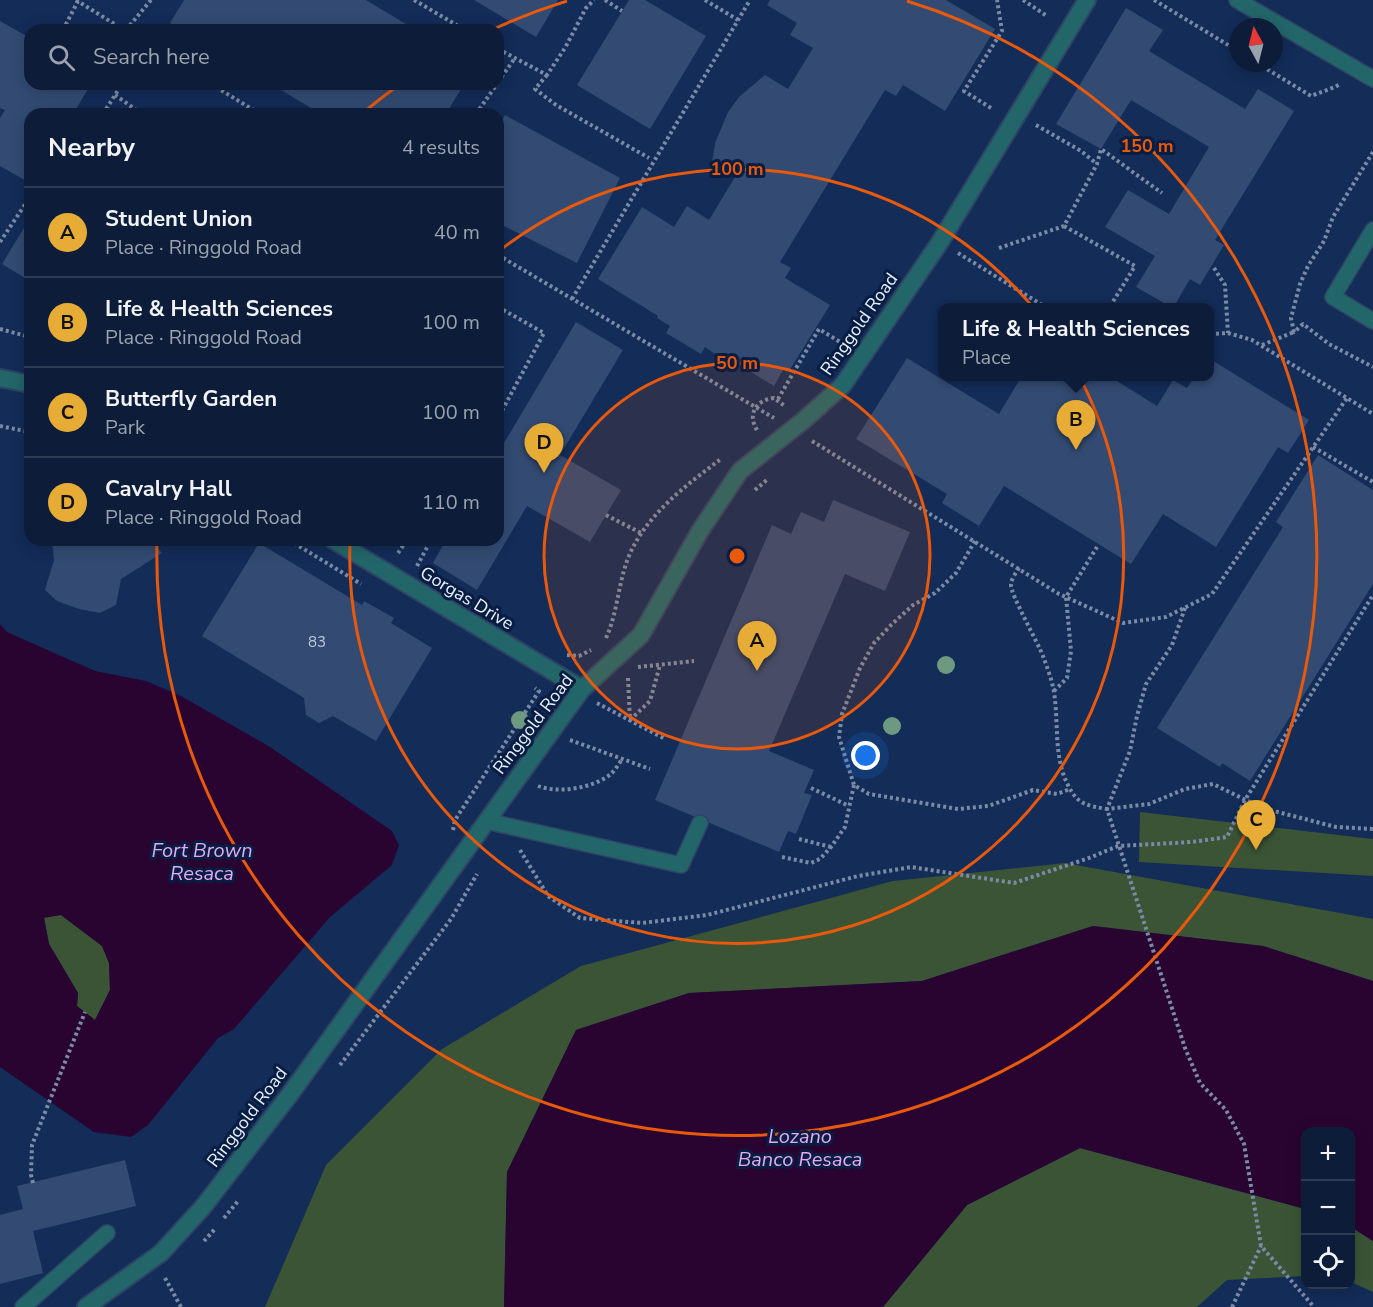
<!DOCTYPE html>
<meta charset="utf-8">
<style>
:root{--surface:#0d1d39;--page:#1b2a44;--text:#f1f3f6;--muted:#9aa2ae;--line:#2d3b53;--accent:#e7ac36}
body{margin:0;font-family:"Nunito Sans",sans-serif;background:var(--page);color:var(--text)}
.controls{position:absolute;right:18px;bottom:18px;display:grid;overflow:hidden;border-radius:12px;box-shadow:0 3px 15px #0003}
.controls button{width:54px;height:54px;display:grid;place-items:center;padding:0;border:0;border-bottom:2px solid var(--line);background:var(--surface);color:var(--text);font:30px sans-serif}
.compass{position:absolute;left:1229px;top:18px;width:54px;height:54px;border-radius:50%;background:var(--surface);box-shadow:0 3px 15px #0003;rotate:353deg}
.you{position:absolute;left:866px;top:756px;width:21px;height:21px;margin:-15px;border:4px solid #fff;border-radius:50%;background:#1a73e8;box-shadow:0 0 0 9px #1a73e833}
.badge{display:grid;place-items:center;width:39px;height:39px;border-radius:50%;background:var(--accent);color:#111;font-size:20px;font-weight:700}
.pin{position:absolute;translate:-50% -50px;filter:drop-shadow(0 2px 3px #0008)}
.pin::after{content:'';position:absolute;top:32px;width:21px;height:18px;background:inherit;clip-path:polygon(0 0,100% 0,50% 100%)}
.popup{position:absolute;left:938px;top:303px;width:276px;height:78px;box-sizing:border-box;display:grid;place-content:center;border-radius:12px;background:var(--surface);filter:drop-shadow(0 2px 4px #0005);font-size:20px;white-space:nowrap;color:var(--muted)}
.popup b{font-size:22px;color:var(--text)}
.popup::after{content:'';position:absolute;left:50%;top:100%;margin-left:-12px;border:12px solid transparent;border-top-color:var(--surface)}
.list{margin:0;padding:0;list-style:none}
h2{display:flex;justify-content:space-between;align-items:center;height:78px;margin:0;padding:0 24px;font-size:26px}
h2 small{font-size:20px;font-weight:400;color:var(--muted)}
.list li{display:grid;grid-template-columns:39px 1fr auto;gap:18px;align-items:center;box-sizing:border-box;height:90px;padding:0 24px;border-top:2px solid var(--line)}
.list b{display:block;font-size:22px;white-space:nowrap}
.list p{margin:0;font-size:20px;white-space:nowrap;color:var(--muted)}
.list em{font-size:20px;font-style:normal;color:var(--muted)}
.icon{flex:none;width:33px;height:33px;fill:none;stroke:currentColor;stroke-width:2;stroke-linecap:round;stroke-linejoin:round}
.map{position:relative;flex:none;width:1373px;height:1307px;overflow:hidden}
.search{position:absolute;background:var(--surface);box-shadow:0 3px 15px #0003;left:24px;top:24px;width:480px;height:66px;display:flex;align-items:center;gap:15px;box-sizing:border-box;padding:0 21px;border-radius:18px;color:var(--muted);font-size:22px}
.panel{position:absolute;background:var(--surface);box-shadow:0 3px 15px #0003;left:24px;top:108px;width:480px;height:438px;border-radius:18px}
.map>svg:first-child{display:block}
.built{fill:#132c58;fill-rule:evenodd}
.green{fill:#3b5436}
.water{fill:#290430;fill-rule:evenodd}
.building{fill:#334b73}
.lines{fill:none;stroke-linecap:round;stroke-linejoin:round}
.service-casing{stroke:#2f4365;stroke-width:18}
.minor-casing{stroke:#2f4365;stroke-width:20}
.tertiary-casing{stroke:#2f4365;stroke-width:20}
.path{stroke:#7b8ba5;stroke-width:4;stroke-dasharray:3 3;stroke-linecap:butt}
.service{stroke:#23666a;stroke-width:15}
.minor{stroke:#23666a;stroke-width:16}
.tertiary{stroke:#23666a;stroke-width:16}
.tree{fill:#6d9980}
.ring{fill:none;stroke:#e8590c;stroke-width:3}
.labels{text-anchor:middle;stroke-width:6;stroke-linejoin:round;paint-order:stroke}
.number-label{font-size:15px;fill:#bac7dc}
.street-label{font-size:18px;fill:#e7f0ff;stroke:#081d41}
.water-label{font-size:20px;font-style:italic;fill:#e5a9f2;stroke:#081d41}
.centre{fill:#e8590c;stroke:#081d41;stroke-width:3}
.ring-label{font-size:18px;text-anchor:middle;font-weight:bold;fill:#e8590c;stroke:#081d41;stroke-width:6;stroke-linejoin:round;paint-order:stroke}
</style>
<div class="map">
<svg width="1373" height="1307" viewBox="0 0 1373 1307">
<rect width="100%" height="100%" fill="#11274c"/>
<path class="built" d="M0,0h1373v1307h-1373zM1238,27h36v36h-36zM30,30h468v54h-468zM30,114h468v426h-468zM942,308h268v68h-268zM1306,1132h44v152h-44z"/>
<g class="green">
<path d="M1140,812l233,27v37l-234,-14z"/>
<path d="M1065,863l308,56v62l-110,-35 -170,-20 -171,55 -233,12 -113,37 -69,142 -3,135h-239l61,-142 116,-116 139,-83 312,-85z"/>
<path d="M61,915l41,31 7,17 1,27 -15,30 -18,-14 1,-13 -29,-49 -5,-27z"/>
<path d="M1080,1148l225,61v67l-78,4 -30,27h-314l84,-102z"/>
<path d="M1351,1227l22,14v51l-22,-10z"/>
</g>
<g class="water">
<path d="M0,624l7,8 88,39 51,10 35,15 89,51 122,84 7,14 -7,20 -62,52 -96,112 -16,9 -70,87 -17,12 -37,-5 -94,-65zM61,915l41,31 7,17 1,27 -15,30 -18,-14 1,-13 -29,-49 -5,-26z"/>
<path d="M1093,926l170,20 110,35v260l-22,-14 -1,-95h-44l-1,77 -225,-61 -113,57 -84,102h-379l3,-135 69,-142 113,-37 233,-12z"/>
</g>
<g class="building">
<path d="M184,0h182l50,30h-235l-11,-7z"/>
<path d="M474,0h84l-22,37z"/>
<path d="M629,0h16l61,36 -56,93 -73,-44z"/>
<path d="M770,0h176l49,29 -50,82 -42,-26 -7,11 -11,-6 -105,172 11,6 -6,10 45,27 -41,66 -5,-3 -10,18 -54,-33 -2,3 -13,-9 -4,7 -35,-21 4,-7 -13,-8 1,-2 -60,-37 44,-72 32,20 13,-21 22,14 26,-43 -23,-14 3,-20 13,-31 11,-15 26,-22 23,14 25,-41 -23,-13 7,-12 -30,-18z"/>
<path d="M1126,8l37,22 -14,21 96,58 13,-20 36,22 -79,129 9,5 -24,40 -10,-6 -17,29 -37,-21 19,-31 -50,-29 23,-37 41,24 40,-67 -78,-47 -30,49 -45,-25z"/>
<path d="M0,21l30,17v46h61l-18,30h-43v69l-30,-17v-48l5,-8 -5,-2z"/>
<path d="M271,84h193l-18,30h-125z"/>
<path d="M505,115l115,63 -43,85 -79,-40v-95z"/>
<path d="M30,218v63l-28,-17z"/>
<path d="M576,322l47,28 -63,105 61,35 -31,52 -63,-36 -50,84 -44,-27 13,-23h52v-87z"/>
<path d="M907,358l92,56 23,-38h87l48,30 16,-26 14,8 8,-12h15v-17l99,61 -21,33 -10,-6 -62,100 -53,-33 -32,50 -127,-78 -25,40 -37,-23 5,-9 -91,-55z"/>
<path d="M1318,455l55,35v94l-123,197 -28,-18 -2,4 -63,-39 126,-201 -7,-5z"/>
<path d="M833,500l77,32 -25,59 -40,-17 -76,177 45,19 -10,23 8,2 -16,39 -8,-3 -9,21 -124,-52 117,-275 19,9 10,-22 23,10z"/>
<path d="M52,540h98l12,13 -41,26 -5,26 -16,8 -21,-4 -22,-8 -12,-11 9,-30z"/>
<path d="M259,543l103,62 2,-4 30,17 -3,5 41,25 -56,93 -43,-25 -14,7 -13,-8 -2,-17 -102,-62z"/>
<path d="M125,1160l11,46 -103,25 10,42 -43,11v-69l23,-6 -6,-23z"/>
</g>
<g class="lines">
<g class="service-casing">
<g id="service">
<path d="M1237,0l136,79"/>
<path d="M1373,230l-40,67 40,24"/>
<path d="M486,821l195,44 19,-42"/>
<path d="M23,1307l84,-74"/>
</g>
</g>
<g class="minor-casing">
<g id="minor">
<path d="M0,378l30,6"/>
<path d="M333,540l249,149"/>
</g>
</g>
<g class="tertiary-casing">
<path id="tertiary" d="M86,1307l75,-54 42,-46 88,-114 291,-404 59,-54 59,-104 40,-60 64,-51 39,-35 97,-143 147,-242"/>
</g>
<g class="path">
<path d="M76,0l48,30"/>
<path d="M414,0l51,30"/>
<path d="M605,0l17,11"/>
<path d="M705,0l33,20"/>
<path d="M1023,0l24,16"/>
<path d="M1154,0l84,51"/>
<path d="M63,30l15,-29"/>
<path d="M126,30l25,-30"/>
<path d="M498,49l49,26 18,-27 21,-40 8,-8"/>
<path d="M1257,63l54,33 24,-9 5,-3"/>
<path d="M547,75l-12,14 21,16 93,53"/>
<path d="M498,82l17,-24"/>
<path d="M211,84l49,30"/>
<path d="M115,95l27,19"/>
<path d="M991,108l-27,-17 38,-60 -5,-31"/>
<path d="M103,114l19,-30"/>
<path d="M476,114l21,-30"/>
<path d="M1036,125l45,26 16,13"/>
<path d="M1373,152l-40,65 -9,24 -16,25 -8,18 -9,34 3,14 9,-8 26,20 44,23"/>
<path d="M1064,226l71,40 -26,42"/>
<path d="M0,242l28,-42h2"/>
<path d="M999,248l65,-22 33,-62 4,-15 61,44"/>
<path d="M958,253l89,55"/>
<path d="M498,255l276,163"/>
<path d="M1214,268l11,17 3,48"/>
<path d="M572,299l178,-299"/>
<path d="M498,307l46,26 -46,85"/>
<path d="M0,329l30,8"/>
<path d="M1210,334l18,-1 24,7 121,74"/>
<path d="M1262,345l32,-13"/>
<path d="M778,399l41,-70 26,16"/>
<path d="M0,426l30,6"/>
<path d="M757,430c-10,-16 -1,-30 17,-32l12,9"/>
<path d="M812,441l247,153 64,29 43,-6 46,-23 135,-196"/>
<path d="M1313,447l60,35"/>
<path d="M755,490l13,-11"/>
<path d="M606,515l35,18"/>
<path d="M289,540l72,44"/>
<path d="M975,541l-19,32 -21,20 -22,12 -21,19 -18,19 -14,25 -18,46 -3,23 15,48 15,9 89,15 30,-3 45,-16 24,4 13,-5"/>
<path d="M398,553l9,-13"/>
<path d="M417,566l14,-26"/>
<path d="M1019,568c-3,5 -8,11 -8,17 -1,8 27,58 32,71 4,11 9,24 11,36 5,32 -1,66 15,95 9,18 20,19 38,22l78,239 15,35 26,27 18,34 17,102 53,61"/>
<path d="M1185,608l-13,37 -26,39 -9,32 -7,35 -23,58 42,-5 36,-15 28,-5 49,24 74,19 37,2"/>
<path d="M606,638c11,-24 12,-52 21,-77 16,-44 58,-75 94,-102"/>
<path d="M567,655l12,1 12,-6"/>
<path d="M638,667l56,-6"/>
<path d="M628,678l2,42 20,-19 10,-36"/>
<path d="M1054,691l13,-13 4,-27 -5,-54 31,-50"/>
<path d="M597,703l68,36"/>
<path d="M570,740l80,29"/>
<path d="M538,786c21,8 55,2 73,-12 4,-4 8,-10 11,-15"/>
<path d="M811,788l38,18"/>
<path d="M453,830l2,-10 84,-129 -4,-3"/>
<path d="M799,839l32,8"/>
<path d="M520,850l28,46 32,22 62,5 65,-8 151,-39 53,-9 103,16 75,-25 29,-12 74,-4 35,-5 18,-37 128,-205"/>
<path d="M782,857l29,6 9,-4 11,-12 14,-20 9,-42"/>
<path d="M340,1065l111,-146 26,-45"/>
<path d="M33,1183l-2,-8 1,-30 53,-133"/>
<path d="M224,1218l14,-17"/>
<path d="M204,1241l11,-12"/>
<path d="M165,1278l16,29"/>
<path d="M1232,1307l29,-61"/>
</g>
<use href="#service" class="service"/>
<use href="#minor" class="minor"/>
<use href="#tertiary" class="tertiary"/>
</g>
<g class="tree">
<circle cx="946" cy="665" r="9"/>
<circle cx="520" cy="720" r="9"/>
<circle cx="892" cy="726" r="9"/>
</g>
<circle cx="737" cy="556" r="193" fill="#e8590c" fill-opacity=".12"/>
<g class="ring">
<circle cx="737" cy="556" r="193"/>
<path d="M499 251A387 387 0 1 1 350 542"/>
<path d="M364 112A580 580 0 0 1 396 87M496 28A580 580 0 0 1 567 1M907 1A580 580 0 1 1 157 541"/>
</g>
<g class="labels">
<g class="number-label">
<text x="317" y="647">83</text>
</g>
<g class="street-label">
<text transform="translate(859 324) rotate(-55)" y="6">Ringgold Road</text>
<text transform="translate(467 598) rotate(31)" y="6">Gorgas Drive</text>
<text transform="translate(533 724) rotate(-53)" y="6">Ringgold Road</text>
<text transform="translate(247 1117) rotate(-53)" y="6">Ringgold Road</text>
</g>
<g class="water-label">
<text x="202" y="857">Fort Brown<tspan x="202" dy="23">Resaca</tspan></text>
<text x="800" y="1143">Lozano<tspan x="800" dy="23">Banco Resaca</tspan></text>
</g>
</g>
<circle cx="737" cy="556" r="9" class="centre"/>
<g class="ring-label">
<text x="1147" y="152">150 m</text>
<text x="737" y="175">100 m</text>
<text x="737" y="369">50 m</text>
</g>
</svg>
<div class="controls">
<button>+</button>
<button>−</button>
<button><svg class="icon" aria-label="locate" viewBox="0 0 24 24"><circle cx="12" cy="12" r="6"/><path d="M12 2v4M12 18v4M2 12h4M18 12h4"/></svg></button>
</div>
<svg class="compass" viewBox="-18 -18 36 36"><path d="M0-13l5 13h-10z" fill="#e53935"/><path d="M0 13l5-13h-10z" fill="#9aa2ae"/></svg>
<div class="you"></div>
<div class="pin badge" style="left:757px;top:671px">A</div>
<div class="pin badge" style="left:1076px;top:450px">B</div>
<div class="popup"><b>Life &amp; Health Sciences</b>Place</div>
<div class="pin badge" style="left:1256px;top:850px">C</div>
<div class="pin badge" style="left:544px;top:473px">D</div>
<div class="search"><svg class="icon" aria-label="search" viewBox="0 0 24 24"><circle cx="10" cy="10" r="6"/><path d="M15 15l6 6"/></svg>Search here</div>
<section class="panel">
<h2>Nearby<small>4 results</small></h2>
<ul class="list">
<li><span class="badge">A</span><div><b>Student Union</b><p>Place · Ringgold Road</p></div><em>40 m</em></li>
<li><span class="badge">B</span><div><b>Life &amp; Health Sciences</b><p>Place · Ringgold Road</p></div><em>100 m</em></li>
<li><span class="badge">C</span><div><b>Butterfly Garden</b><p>Park</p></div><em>100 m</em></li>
<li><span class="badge">D</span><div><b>Cavalry Hall</b><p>Place · Ringgold Road</p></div><em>110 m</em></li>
</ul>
</section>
</div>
